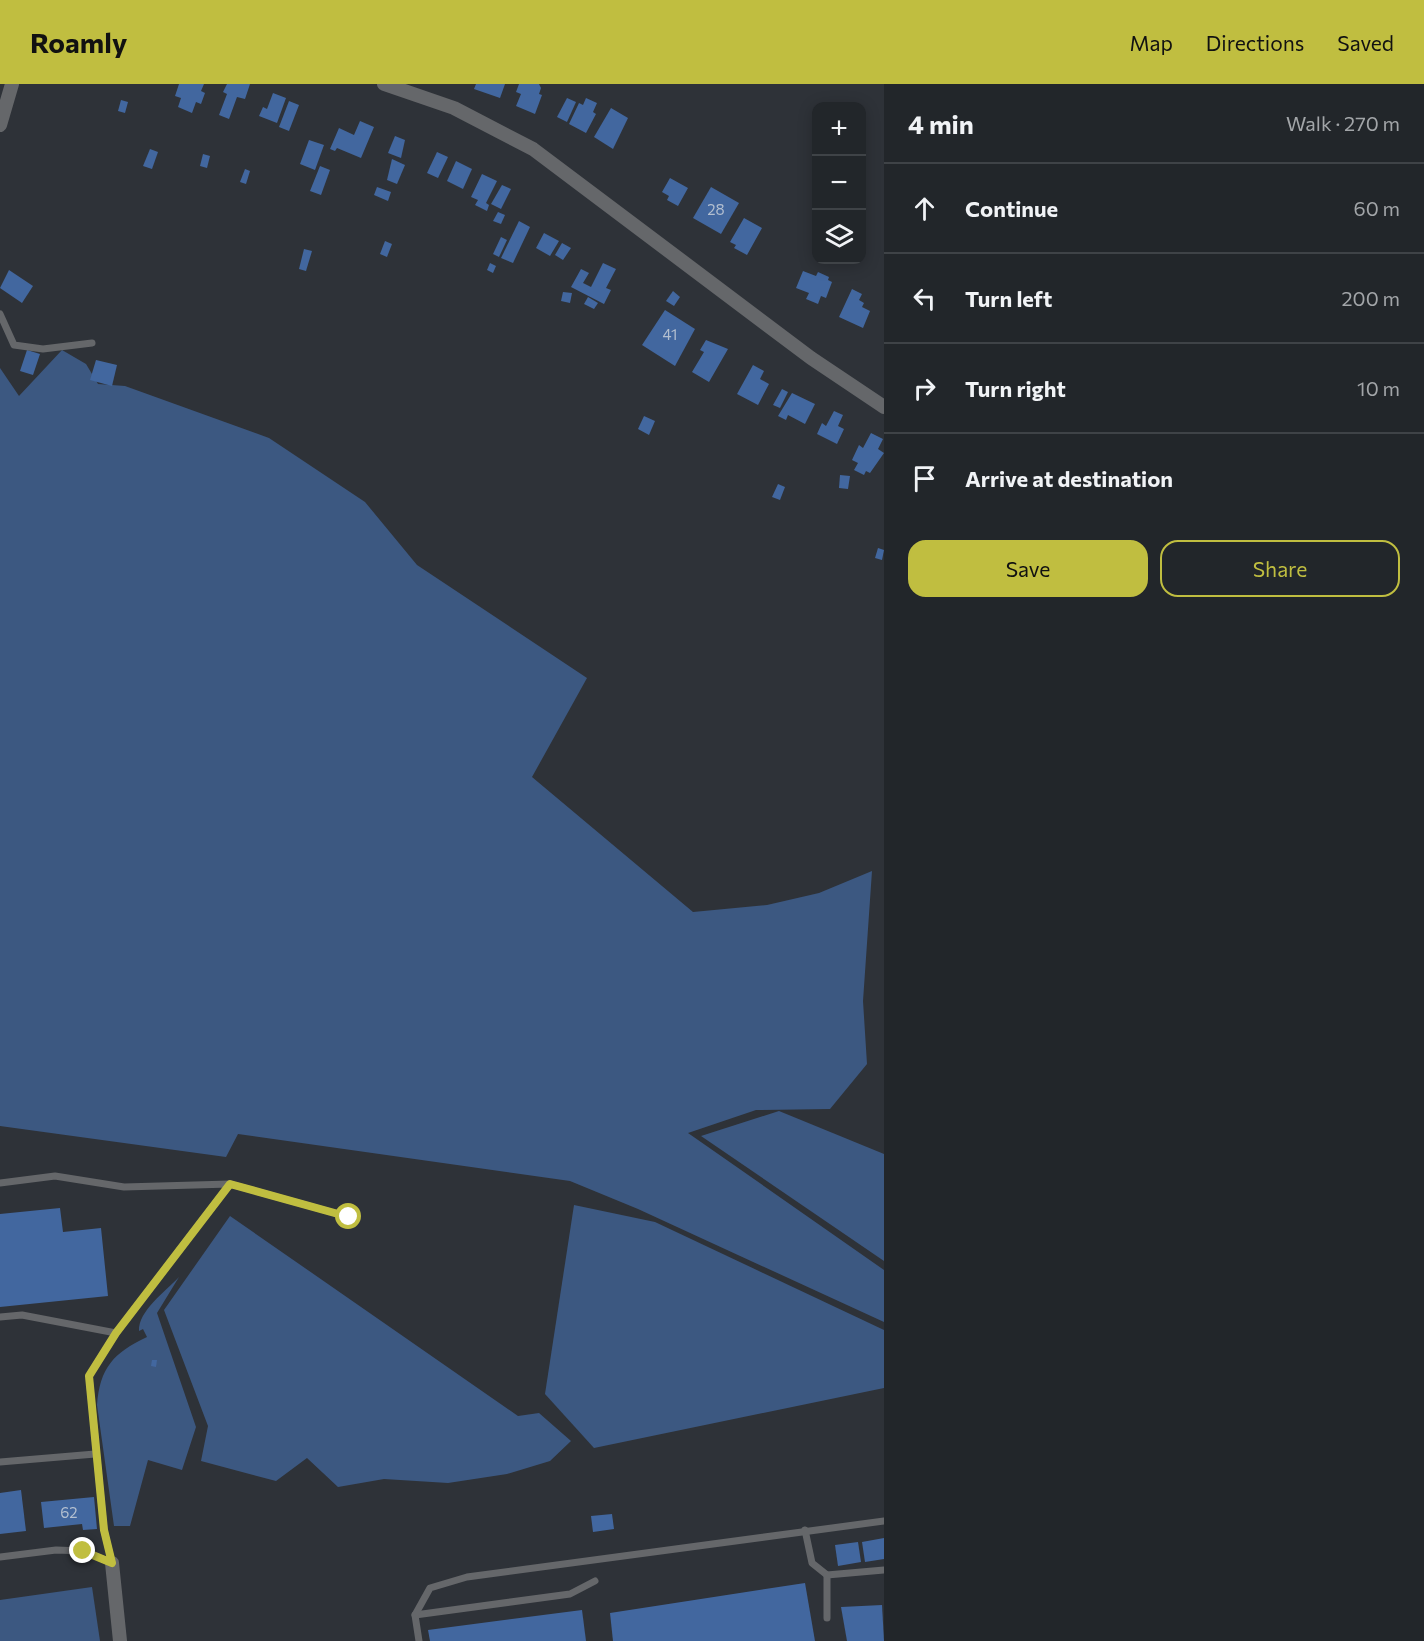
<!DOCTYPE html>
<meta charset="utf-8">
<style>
:root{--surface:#22262a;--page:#2a2e32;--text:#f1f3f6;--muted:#a2a5a8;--line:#3f4347;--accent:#c0be40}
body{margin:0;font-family:Commissioner,sans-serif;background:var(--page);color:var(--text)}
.controls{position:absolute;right:18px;top:18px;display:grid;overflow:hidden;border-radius:12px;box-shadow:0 3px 15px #0003}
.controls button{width:54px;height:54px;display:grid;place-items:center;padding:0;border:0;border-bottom:2px solid var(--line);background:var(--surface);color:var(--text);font:30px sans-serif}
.stop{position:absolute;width:18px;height:18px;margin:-14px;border:4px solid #c0be40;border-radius:50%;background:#fff}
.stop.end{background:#c0be40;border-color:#fff;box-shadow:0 2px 6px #0008}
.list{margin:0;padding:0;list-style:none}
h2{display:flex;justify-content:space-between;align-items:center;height:78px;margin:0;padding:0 24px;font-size:26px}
h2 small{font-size:20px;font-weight:400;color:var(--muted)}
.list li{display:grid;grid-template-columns:39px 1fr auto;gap:18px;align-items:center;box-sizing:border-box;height:90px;padding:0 24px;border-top:2px solid var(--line)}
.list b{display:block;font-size:22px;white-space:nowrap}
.list em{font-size:20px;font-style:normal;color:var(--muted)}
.actions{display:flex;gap:12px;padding:18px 24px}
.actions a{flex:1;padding:14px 0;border:2px solid var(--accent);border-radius:18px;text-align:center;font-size:21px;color:var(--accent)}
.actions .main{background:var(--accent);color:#111}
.icon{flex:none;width:33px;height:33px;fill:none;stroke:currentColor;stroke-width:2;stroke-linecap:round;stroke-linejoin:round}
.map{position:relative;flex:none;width:884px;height:1557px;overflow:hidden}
header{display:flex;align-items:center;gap:36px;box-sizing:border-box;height:84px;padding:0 30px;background:var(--accent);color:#111}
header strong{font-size:28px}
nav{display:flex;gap:33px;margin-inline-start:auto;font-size:21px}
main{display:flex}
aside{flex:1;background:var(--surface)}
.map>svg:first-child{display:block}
.green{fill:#3c5881}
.building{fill:#42679f}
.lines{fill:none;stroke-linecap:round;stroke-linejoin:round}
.lane{stroke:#65676a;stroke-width:7}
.street{stroke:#65676a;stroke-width:14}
.route{stroke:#c0be40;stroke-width:8}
.labels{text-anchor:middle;stroke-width:6;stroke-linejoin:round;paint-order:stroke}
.number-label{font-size:15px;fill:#b3bfd0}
</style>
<header>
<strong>Roamly</strong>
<nav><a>Map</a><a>Directions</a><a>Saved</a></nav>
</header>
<main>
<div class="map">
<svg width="884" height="1557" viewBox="0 0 884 1557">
<rect width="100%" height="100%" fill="#2e3238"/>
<g class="green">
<path d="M62,266l24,14 12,20 27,2 144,52 96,64 52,63 170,113 -55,99 161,135 74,-7 52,-12 53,-22 -9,130 4,63 -37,45 -74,1 -68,23 196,137v52l-246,-113 -68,-28 -332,-47 -12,23 -226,-31v-758l19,28z"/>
<path d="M779,1027l105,43v107l-183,-125z"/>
<path d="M574,1121l81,17 229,108v58l-290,60 -49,-54z"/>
<path d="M230,1132l288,200 21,-3 32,28 -21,20 -43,13 -59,9 -64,-4 -46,8 -31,-29 -31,23 -75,-20 7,-35 -44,-116z"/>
<path d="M179,1193l-22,36 39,114 -14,43 -34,-10 -18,66h-16l-17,-121c3,-37 16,-52 50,-68l-4,-8 -4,2c-1,-20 27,-40 40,-54z"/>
<path d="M92,1503l8,54h-100v-41z"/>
</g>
<g class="building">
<path d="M179,0h25l-3,7 4,2 -4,11 -5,-2 -4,11 -14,-6 3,-9 -6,-2z"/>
<path d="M227,0h23l-5,15 -8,-2 -8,22 -10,-4 8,-21 -4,-2z"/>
<path d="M476,0h29l-5,14 -26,-9z"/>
<path d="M519,0h20l2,4 -2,6 3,1 -7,19 -19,-8 5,-12 -5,-2z"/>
<path d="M273,9l13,5 -9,25 -18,-7 4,-9 4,2z"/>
<path d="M567,14l9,4 -9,20 -10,-5z"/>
<path d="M586,14l11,5 -4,9 3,2 -10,19 -17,-9 10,-21 4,2z"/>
<path d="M121,16l7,2 -3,11 -7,-2z"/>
<path d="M289,17l10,4 -10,26 -10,-4z"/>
<path d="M611,24l17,10 -15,31 -19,-12z"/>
<path d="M360,37l14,6 -13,31 -24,-10 -2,3 -5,-2 9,-21 15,7z"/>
<path d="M395,52l10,4 -4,18 -13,-5z"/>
<path d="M309,56l15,5 -9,25 -15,-6z"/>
<path d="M150,65l8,3 -6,17 -9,-3z"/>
<path d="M437,68l11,5 -10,21 -11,-5z"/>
<path d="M203,70l7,2 -3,12 -7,-2z"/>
<path d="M392,75l13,6 -8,19 -10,-4z"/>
<path d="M456,77l16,8 -9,20 -16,-8z"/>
<path d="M320,82l10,4 -9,25 -11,-4z"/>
<path d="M245,85l5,2 -4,13 -6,-2z"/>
<path d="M482,90l15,7 -11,22 3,2 -2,6 -12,-6 3,-5 -7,-3z"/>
<path d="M670,94l18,10 -10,18 -11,-6 2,-4 -7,-4z"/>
<path d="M502,101l9,4 -10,20 -10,-5z"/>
<path d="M377,103l14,5 -3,9 -14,-6z"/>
<path d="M711,103l28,16 -18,31 -28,-16z"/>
<path d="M498,128l7,3 -4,9 -8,-3z"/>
<path d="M744,134l18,10 -15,27 -13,-7 2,-3 -6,-3z"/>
<path d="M519,137l11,6 -17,36 -12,-5z"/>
<path d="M544,149l15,8 -9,15 -14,-8z"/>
<path d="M501,153l6,3 -8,17 -6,-3z"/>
<path d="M385,157l7,3 -5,13 -7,-3z"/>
<path d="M562,159l9,5 -8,12 -8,-5z"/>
<path d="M304,165l8,2 -6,20 -7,-2z"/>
<path d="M490,179l6,3 -3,7 -6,-3z"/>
<path d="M603,179l13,6 -10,19 5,2 -7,14 -33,-17 10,-18 8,4 -6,10 8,4z"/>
<path d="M9,186l24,16 -11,17 -22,-15z"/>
<path d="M803,187l13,5 2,-4 11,5 -1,3 4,2 -6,16 -5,-2 -3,8 -12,-5 3,-6 -13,-5z"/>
<path d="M852,205l10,5 -3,6 5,3 -2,4 8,4 -7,17 -24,-11z"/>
<path d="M673,207l7,6 -6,9 -8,-5z"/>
<path d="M563,208l9,1 -2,10 -9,-2z"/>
<path d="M588,213l10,6 -4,6 -10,-5z"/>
<path d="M665,226l30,19 -20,37 -33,-21z"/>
<path d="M706,256l22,9 -19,33 -17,-10 12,-20 -4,-2z"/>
<path d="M27,266l13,4 -7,21 -13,-4z"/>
<path d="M96,276l21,5 -5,21 -22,-6z"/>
<path d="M753,281l11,6 -4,8 9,5 -11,21 -21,-11z"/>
<path d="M782,305l6,3 -8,16 -7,-3z"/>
<path d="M792,309l23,11 -10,20 -17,-9 -2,5 -8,-4z"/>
<path d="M834,327l9,4 -5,11 6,3 -7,15 -20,-10 5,-11 4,3z"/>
<path d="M644,332l11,5 -6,14 -11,-6z"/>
<path d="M871,349l12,6 -5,10 6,4 -14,20 -4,-2 -2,4 -10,-5 4,-7 -6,-3 7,-15 4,3z"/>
<path d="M840,391l10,1 -2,13 -9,-1z"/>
<path d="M778,400l7,3 -5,13 -8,-3z"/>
<path d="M878,464l6,2 -2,10 -7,-2z"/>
<path d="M60,1124l3,24 38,-4 7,68 -108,11v-93z"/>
<path d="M152,1276h5l-1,7 -5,-1z"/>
<path d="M21,1406l5,41 -26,3v-41z"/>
<path d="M94,1413l3,32 -14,1 -1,-6 -38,4 -3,-26z"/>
<path d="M612,1430l2,15 -21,3 -2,-16z"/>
<path d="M884,1454v21l-19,3 -3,-20z"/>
<path d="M858,1458l3,20 -23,4 -3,-21z"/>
<path d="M805,1499l10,58h-202l-3,-28z"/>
<path d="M882,1521l2,36h-37l-6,-34z"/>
<path d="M582,1526l4,31h-156l-2,-11z"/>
</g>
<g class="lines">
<g class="lane">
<path d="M0,230l14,31 29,4 49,-6"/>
<path d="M0,1099l55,-7 69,11 106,-3"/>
<path d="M0,1233l22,-2 94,18"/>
<path d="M0,1378l95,-8"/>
<path d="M805,1446l7,33 15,12 57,-5"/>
<path d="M0,1473l56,-7 27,1 29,12"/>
<path d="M112,1479l-8,-33 -15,-154 27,-43 114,-149 119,33"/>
<path d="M827,1491v43"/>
<path d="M415,1531l155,-21 25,-13"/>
<path d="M419,1557l-4,-26 15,-27 37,-11 417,-56"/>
</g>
<g class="street">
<path d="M384,0l70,24 79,41 278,209 73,49"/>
<path d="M0,41l12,-41"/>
<path d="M112,1479l8,78"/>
</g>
</g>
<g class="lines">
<path class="route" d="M83,1467l29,12 -8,-33 -15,-154 27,-43 114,-149 119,33"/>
</g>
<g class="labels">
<g class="number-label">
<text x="716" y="131">28</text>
<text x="670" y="256">41</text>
<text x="69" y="1434">62</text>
</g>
</g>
</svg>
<div class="controls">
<button>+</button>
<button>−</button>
<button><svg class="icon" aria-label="layers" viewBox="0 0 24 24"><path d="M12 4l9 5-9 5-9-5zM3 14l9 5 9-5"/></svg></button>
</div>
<div class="stop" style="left:349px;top:1133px"></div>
<div class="stop end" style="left:83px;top:1467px"></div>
</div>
<aside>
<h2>4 min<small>Walk · 270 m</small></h2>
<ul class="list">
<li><svg class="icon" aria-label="ahead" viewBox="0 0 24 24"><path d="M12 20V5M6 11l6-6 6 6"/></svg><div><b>Continue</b></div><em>60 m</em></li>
<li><svg class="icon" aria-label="left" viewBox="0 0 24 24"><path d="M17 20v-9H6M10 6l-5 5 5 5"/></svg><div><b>Turn left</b></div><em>200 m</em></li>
<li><svg class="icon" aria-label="right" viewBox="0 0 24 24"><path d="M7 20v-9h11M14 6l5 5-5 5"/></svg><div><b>Turn right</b></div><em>10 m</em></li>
<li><svg class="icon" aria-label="arrive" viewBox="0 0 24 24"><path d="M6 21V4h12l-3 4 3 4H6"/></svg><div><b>Arrive at destination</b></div></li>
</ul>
<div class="actions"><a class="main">Save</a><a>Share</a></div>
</aside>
</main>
